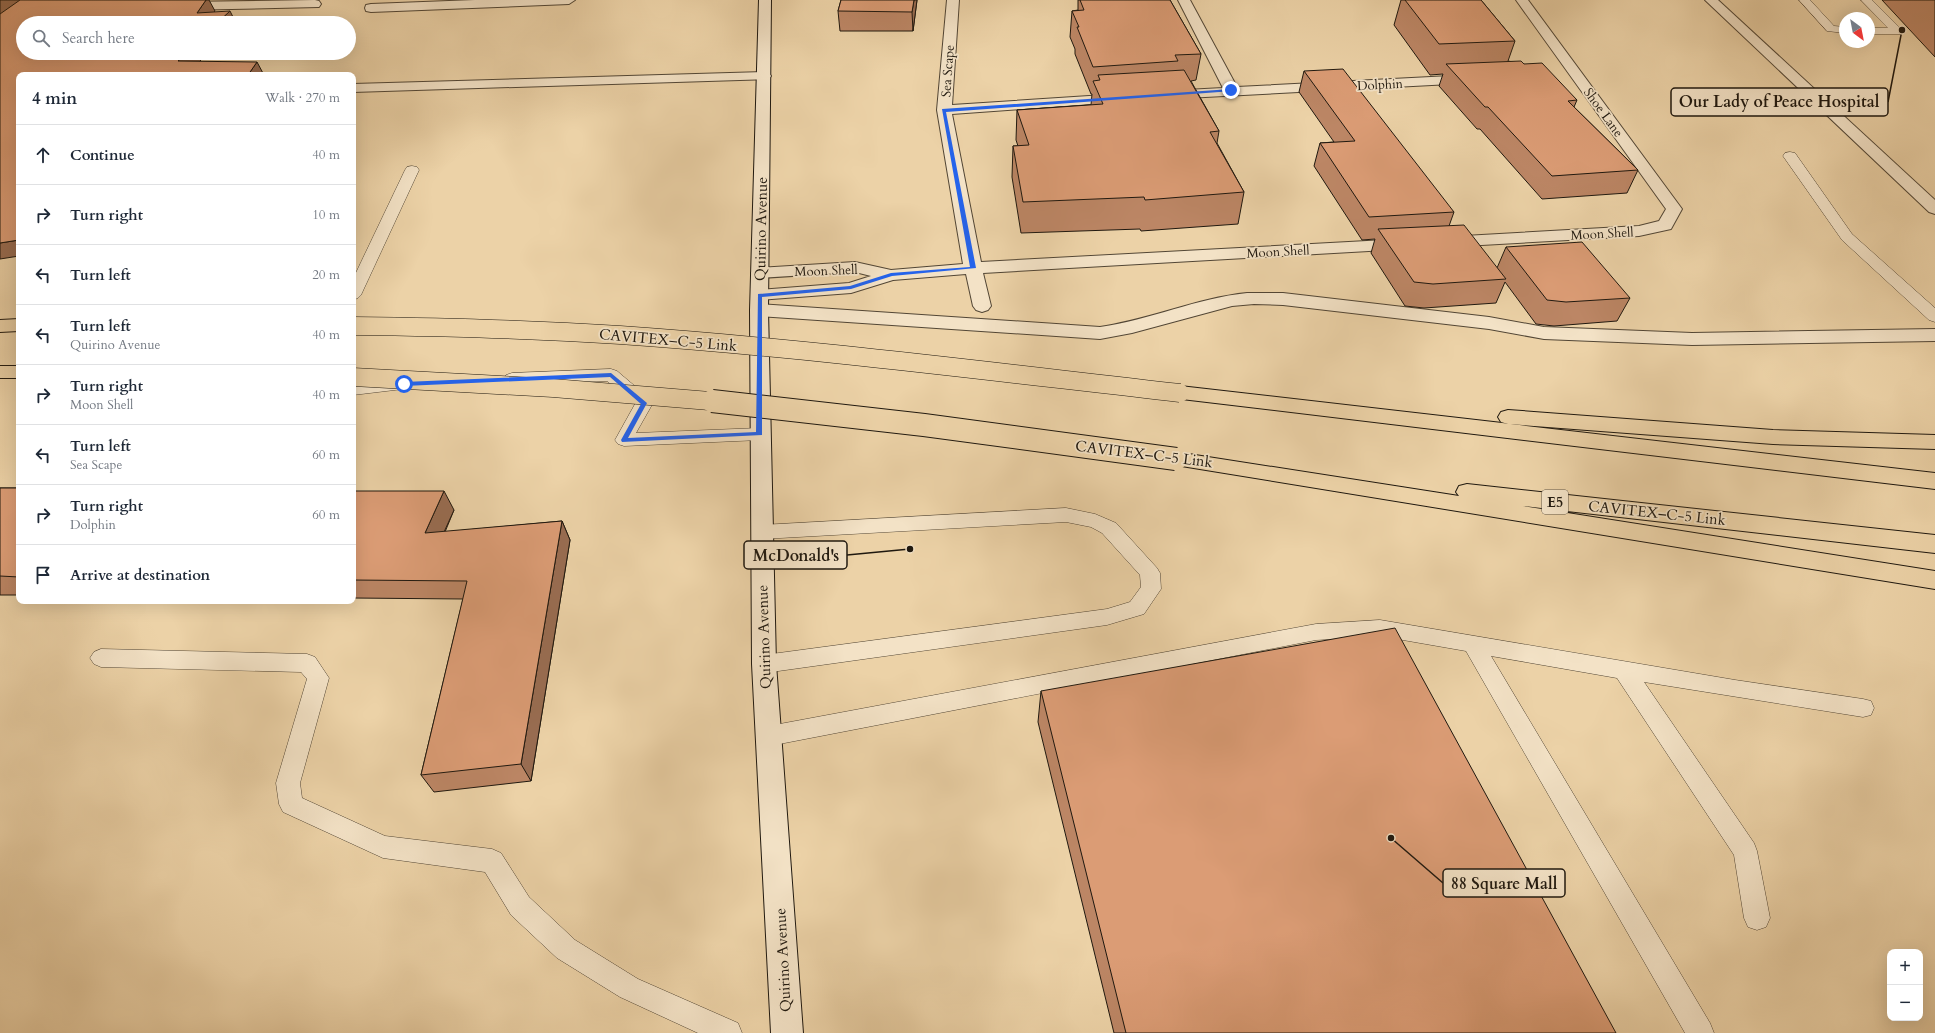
<!DOCTYPE html>
<meta charset="utf-8">
<style>
:root{--surface:#fff;--page:#f6f6f7;--text:#1f2937;--muted:#747a83;--line:#e0e1e3}
body{margin:0;font-family:Cardo,serif;background:var(--page);color:var(--text)}
.controls{position:absolute;right:12px;bottom:12px;display:grid;overflow:hidden;border-radius:8px;box-shadow:0 4px 16px #0002}
.controls button{width:36px;height:36px;display:grid;place-items:center;padding:0;border:0;border-bottom:1px solid var(--line);background:var(--surface);color:var(--text);font:20px sans-serif}
.compass{position:absolute;left:1839px;top:12px;width:36px;height:36px;border-radius:50%;background:var(--surface);box-shadow:0 4px 16px #0002;rotate:148deg}
.stop{position:absolute;width:12px;height:12px;margin:-9px;border:3px solid #2563eb;border-radius:50%;background:#fff}
.stop.end{background:#2563eb;border-color:#fff;box-shadow:0 1px 4px #0008}
.list{margin:0;padding:0;list-style:none}
h2{display:flex;justify-content:space-between;align-items:center;height:52px;margin:0;padding:0 16px;font-size:17px}
h2 small{font-size:13px;font-weight:400;color:var(--muted)}
.list li{display:grid;grid-template-columns:26px 1fr auto;gap:12px;align-items:center;box-sizing:border-box;height:60px;padding:0 16px;border-top:1px solid var(--line)}
.list b{display:block;font-size:15px;white-space:nowrap}
.list p{margin:0;font-size:13px;white-space:nowrap;color:var(--muted)}
.list em{font-size:13px;font-style:normal;color:var(--muted)}
.icon{flex:none;width:22px;height:22px;fill:none;stroke:currentColor;stroke-width:2;stroke-linecap:round;stroke-linejoin:round}
.map{position:relative;flex:none;width:1935px;height:1033px;overflow:hidden}
.search{position:absolute;background:var(--surface);box-shadow:0 4px 16px #0002;left:16px;top:16px;width:340px;height:44px;display:flex;align-items:center;gap:10px;box-sizing:border-box;padding:0 14px;border-radius:22px;color:var(--muted);font-size:15px}
.panel{position:absolute;background:var(--surface);box-shadow:0 4px 16px #0002;left:16px;top:72px;width:340px;height:532px;border-radius:8px}
.map>svg:first-child{display:block}
.lines{fill:none;stroke-linecap:round;stroke-linejoin:round}
.lane-casing{stroke:#524635;stroke-width:1}
.street-casing{stroke:#524635;stroke-width:2}
.secondary-casing{stroke:#1f180f;stroke-width:2}
.highway-casing{stroke:#1f180f;stroke-width:2}
.lane{fill:#f3e2c6;fill-rule:evenodd}
.street{fill:#f3e2c6;fill-rule:evenodd}
.secondary{fill:#f3e2c6;fill-rule:evenodd}
.highway{fill:#ecd2a7;fill-rule:evenodd}
.highway-bridge-far1-casing{stroke:#1f180f;stroke-width:19;stroke-linecap:butt}
.highway-bridge-casing{stroke:#1f180f;stroke-width:24;stroke-linecap:butt}
.highway-bridge-far1{stroke:#ecd2a7;stroke-width:18}
.highway-bridge{stroke:#ecd2a7;stroke-width:22}
.wall{fill:#bc8665;stroke:#1f180f}
.shaded-wall{fill:#996d52;stroke:#1f180f}
.building{fill:#db9c75;stroke:#1f180f}
.route{fill:#2563eb}
.labels{text-anchor:middle;stroke-width:3.5;stroke-linejoin:round;paint-order:stroke}
.far-street-label{font-size:13px;fill:#1f180f;stroke:#f3e2c6}
.shield{fill:#f3e2c6;stroke:#5f5546;stroke-width:1}
.shield-label{font-size:14px;font-weight:bold;fill:#1f180f}
.street-label{font-size:15px;fill:#1f180f;stroke:#f3e2c6}
.leader{fill:none;stroke:#1f180f;stroke-width:1.5}
.callout-dot{fill:#1f180f;stroke:#f3e2c6;stroke-width:1.5}
.callout{fill:#f3e2c6;stroke:#1f180f;stroke-width:1.5}
.callout-label{font-size:16px;text-anchor:middle;font-weight:bold;fill:#1f180f}
</style>
<div class="map">
<svg width="1935" height="1033" viewBox="0 0 1935 1033">
<rect width="100%" height="100%" fill="#ecd2a7"/>
<filter id="stains"><feTurbulence type="fractalNoise" baseFrequency=".005" numOctaves="4"/><feColorMatrix values="0 0 0 0 .2 0 0 0 0 .09 0 0 0 0 .02 0 0 0 .5 -.17"/></filter>
<radialGradient id="worn" r=".72"><stop offset=".6" stop-color="#630" stop-opacity="0"/><stop offset="1" stop-color="#630" stop-opacity=".3"/></radialGradient>
<g class="lines">
<g class="lane-casing">
<g id="lane">
<path d="M1799,0h11l24,26 11,1v6l-18,-2z"/>
<path d="M1861,0h11l32,32 -2,2h-33v-6h19z"/>
<path d="M1790,152l5,1 57,81 83,74v14l-6,-2 -87,-80 -59,-84 2,-3z"/>
<path d="M412,166l5,1 2,3 -58,125 -3,3 -5,2v-21l52,-109 2,-3z"/>
<path d="M611,369l6,2 33,28 3,4 -17,30 124,-5 6,2 3,4 -3,4 -6,2 -136,6 -6,-2 -3,-4 20,-36 -28,-23 -95,4 -6,-2 -2,-4 2,-4 6,-2z"/>
<path d="M397,379l6,2 2,4 -2,4 -50,6v-12z"/>
<path d="M1066,508l29,6 21,9 41,45 3,5 1,16 -17,25 -37,11 -343,48 -8,-3 -3,-6 3,-6 8,-3 343,-46 23,-7 11,-15 -1,-12 -38,-42 -11,-6 -25,-5 -304,17 -7,-2 -3,-5 3,-5 7,-2z"/>
<path d="M1380,620l355,60 128,19 8,2 3,7 -3,7 -8,2 -219,-35 110,161 3,8 13,67 -4,9 -9,3 -9,-3 -4,-9 -10,-63 -117,-177 -126,-22 219,367 4,10h-29l-219,-382 -86,-15 -64,4 -547,106 -8,-3 -3,-7 3,-7 8,-3 547,-102z"/>
<path d="M101,649l206,5 8,3 14,21 -29,105 2,15 83,38 107,13 9,4 28,44 46,43 63,39 100,44 4,10h-44l-78,-36 -63,-39 -46,-43 -26,-43 -102,-14 -100,-46 -4,-8 -3,-21 31,-104 -6,-7 -200,-5 -7,-3 -4,-6 4,-6z"/>
</g>
</g>
<g class="street-casing">
<g id="street">
<path d="M315,0l4,1 2,3 -2,3 -137,3 -5,-1 -1,-3 1,-3 5,-1z"/>
<path d="M475,0h100l-6,4 -198,8 -5,-1 -1,-3 1,-3 5,-1z"/>
<path d="M947,0h12l-7,105 168,-11 5,1 2,3 -2,3 -5,1 -168,12 29,148 423,-23 6,1 3,4 -3,4 -6,1 -421,24 8,33 -3,4 -6,2 -6,-2 -3,-4 -7,-32 -73,6 -42,13 -91,7 -6,-1 -3,-4 3,-4 6,-1 89,-7 22,-7 -16,-4 -95,6 -6,-1 -3,-4 3,-4 6,-1 95,-6 36,8 72,-6 -26,-154z"/>
<path d="M1178,0h12l47,87 233,-12 5,1 2,3 -2,3 -5,1 -303,16 -5,-1 -2,-3 2,-3 5,-1 56,-3z"/>
<path d="M1516,0h12l154,209 -11,20 -32,7 -193,11 -6,-1 -3,-4 3,-4 6,-1 193,-11 20,-5 7,-12z"/>
<path d="M1705,0h13l217,200v14l-6,-2z"/>
<path d="M764,72l5,1 2,3 -2,3 -416,13v-8z"/>
<path d="M1247,293h36l206,24 55,10 148,6 243,-4v12l-243,4 -148,-6 -55,-10 -206,-24 -29,-1 -22,2 -100,27 -32,6 -341,-23 -6,-2 -3,-4 3,-4 6,-2 341,23c50,-7 97,-29 147,-34z"/>
</g>
</g>
<g class="secondary-casing">
<path id="secondary" d="M759,0h12l-3,310 8,354 27,369h-32l-19,-369 -2,-354z"/>
</g>
<g class="highway-casing">
<g id="highway">
<path d="M19,319v12l-19,1v-12z"/>
<rect x="0" y="366" width="19" height="12"/>
<path d="M1180,386l755,87v16l-762,-91 -3,-5 3,-5z"/>
<path d="M1508,410l265,20 162,5v14l-162,-5 -265,-20 -7,-2 -3,-5 3,-5z"/>
<path d="M1176,452l283,44 -3,-4 3,-6 8,-2 468,51v18l-412,-47 412,65v18l-766,-125 -3,-5 3,-5z"/>
</g>
</g>
<use href="#lane" class="lane"/>
<use href="#street" class="street"/>
<use href="#secondary" class="secondary"/>
<use href="#highway" class="highway"/>
<g class="highway-bridge-far1-casing">
<g id="highway-bridge-far1">
<path d="M353,326c89,1 178,3 267,9 187,13 374,37 560,58"/>
<path d="M353,377l200,11 169,14"/>
</g>
</g>
<g class="highway-bridge-casing">
<path id="highway-bridge" d="M712,401l212,24 252,34"/>
</g>
<use href="#highway-bridge-far1" class="highway-bridge-far1"/>
<use href="#highway-bridge" class="highway-bridge"/>
</g>
<g class="wall">
<path d="M841,0h76l-4,31h-73l-2,-20z"/>
<path d="M1078,0h92l31,54 -5,26 -5,1 28,50 -2,12 27,49 -6,32 -97,7 -1,-2 -119,4 -9,-56 1,-31h5l-2,-6 1,-30 74,-5 1,-11h-1l-16,-40v-5l-5,-12 2,-26 6,-1z"/>
<path d="M1401,0h80l34,41 -7,20 16,3 53,36 -3,7 64,63 -11,23 -85,6 -62,-70h-3l-38,-43 4,-12 -13,1 -36,-50z"/>
<path d="M1882,0h53v57z"/>
<path d="M1304,71l150,141 -5,14 48,42 9,-21 124,51 -13,23 -63,5 -18,-2 -31,-42 -9,21 -72,5 -19,-2 -34,-53 4,-14 -13,1 -48,-74 6,-23 14,-1 -35,-50z"/>
<rect x="0" y="488" width="19" height="107"/>
<path d="M353,491l101,19 -9,22 117,-11 8,19 -39,241 -97,11 -13,-17 42,-176 -110,-1z"/>
<path d="M1041,691l575,342h-502l-76,-311z"/>
</g>
<g class="shaded-wall">
<path d="M0,0h25l-25,17z"/>
<path d="M206,0h3l6,11 -9,12 -9,-10z"/>
<path d="M914,0h3l-4,31 -1,-19z"/>
<path d="M230,11l6,12h-19z"/>
<path d="M187,53h21l-22,22 -8,-14z"/>
<path d="M257,62l7,13h-16z"/>
<path d="M19,240v16l-19,3v-16z"/>
<path d="M444,491l10,19 -19,42 -10,-19z"/>
<path d="M562,521l8,19 -39,241 -10,-17z"/>
</g>
<g class="building">
<path d="M20,0h186l-9,13 33,-2 -13,12h-194v30h164l-9,8 79,1 -9,13h-229v165l-19,3v-229z"/>
<path d="M841,0h73l-2,12 -74,-1z"/>
<path d="M1080,0h90l31,54 -26,1 3,6 -85,6 -16,-40h2l-7,-16 12,-1z"/>
<path d="M1405,0h76l34,41 -76,3z"/>
<path d="M1521,61l3,3 18,-1 35,37 -9,1 70,69 -86,6 -64,-69h-3l-39,-43z"/>
<path d="M1343,69l111,143 -85,5 -49,-74 35,-2 -51,-70z"/>
<path d="M1184,70l35,61 -9,1 34,60 -99,8 -1,-3 -121,5 -10,-56 16,-1 -12,-35 86,-6 -10,-23 7,-1 -2,-5z"/>
<path d="M1464,225l42,54 -73,5 -19,-2 -36,-53z"/>
<path d="M1582,242l48,56 -64,4 -19,-2 -41,-53z"/>
<path d="M0,488h19v89l-19,-1z"/>
<path d="M353,491h91l-19,42 137,-12 -41,243 -100,11 46,-194 -114,-1z"/>
<path d="M1395,628l221,405h-490l-85,-342z"/>
</g>
<path class="route" d="M1231,89l2,2 -287,21 30,156 -84,8 -41,13 -89,8v138l-140,7 -1,-2 20,-36 -31,-27 -206,9 -3,-2 3,-2 207,-9 36,30 -19,35 128,-6 2,-138 92,-8 41,-13 79,-6 -28,-158z"/>
<g class="labels">
<g class="far-street-label">
<text transform="translate(947 71) rotate(-86)" y="5">Sea Scape</text>
<text transform="translate(1380 84) rotate(-3)" y="5">Dolphin</text>
<text transform="translate(1604 112) rotate(54)" y="5">Shoe Lane</text>
<text transform="translate(1602 233) rotate(-3)" y="5">Moon Shell</text>
<text transform="translate(1278 251) rotate(-3)" y="5">Moon Shell</text>
<text transform="translate(826 270) rotate(-2)" y="5">Moon Shell</text>
</g>
<rect class="shield" x="1542" y="490" width="26" height="24" rx="3"/>
<g class="shield-label">
<text x="1555" y="507">E5</text>
</g>
<g class="street-label">
<text transform="translate(761 229) rotate(-89)" y="5">Quirino Avenue</text>
<text transform="translate(668 340) rotate(5)" y="5">CAVITEX–C-5 Link</text>
<text transform="translate(1144 454) rotate(7)" y="5">CAVITEX–C-5 Link</text>
<text transform="translate(1657 513) rotate(6)" y="5">CAVITEX–C-5 Link</text>
<text transform="translate(764 637) rotate(-92)" y="5">Quirino Avenue</text>
<text transform="translate(783 960) rotate(-93)" y="5">Quirino Avenue</text>
</g>
</g>
<path class="leader" d="M1902 30L1888 102M910 549L847 555M1391 838L1443 883"/>
<g class="callout-dot">
<circle cx="1902" cy="30" r="4"/>
<circle cx="910" cy="549" r="4"/>
<circle cx="1391" cy="838" r="4"/>
</g>
<g class="callout">
<rect x="1671" y="88" width="217" height="28" rx="4"/>
<rect x="744" y="541" width="103" height="28" rx="4"/>
<rect x="1443" y="869" width="122" height="28" rx="4"/>
</g>
<g class="callout-label">
<text x="1779" y="107">Our Lady of Peace Hospital</text>
<text x="796" y="561">McDonald's</text>
<text x="1504" y="889">88 Square Mall</text>
</g>
<rect width="100%" height="100%" filter="url(#stains)"/>
<rect width="100%" height="100%" fill="url(#worn)"/>
</svg>
<div class="controls">
<button>+</button>
<button>−</button>
</div>
<svg class="compass" viewBox="-18 -18 36 36"><path d="M0-13l5 13h-10z" fill="#e53935"/><path d="M0 13l5-13h-10z" fill="#747a83"/></svg>
<div class="stop" style="left:404px;top:384px"></div>
<div class="stop end" style="left:1231px;top:90px"></div>
<div class="search"><svg class="icon" aria-label="search" viewBox="0 0 24 24"><circle cx="10" cy="10" r="6"/><path d="M15 15l6 6"/></svg>Search here</div>
<section class="panel">
<h2>4 min<small>Walk · 270 m</small></h2>
<ul class="list">
<li><svg class="icon" aria-label="ahead" viewBox="0 0 24 24"><path d="M12 20V5M6 11l6-6 6 6"/></svg><div><b>Continue</b></div><em>40 m</em></li>
<li><svg class="icon" aria-label="right" viewBox="0 0 24 24"><path d="M7 20v-9h11M14 6l5 5-5 5"/></svg><div><b>Turn right</b></div><em>10 m</em></li>
<li><svg class="icon" aria-label="left" viewBox="0 0 24 24"><path d="M17 20v-9H6M10 6l-5 5 5 5"/></svg><div><b>Turn left</b></div><em>20 m</em></li>
<li><svg class="icon" aria-label="left" viewBox="0 0 24 24"><path d="M17 20v-9H6M10 6l-5 5 5 5"/></svg><div><b>Turn left</b><p>Quirino Avenue</p></div><em>40 m</em></li>
<li><svg class="icon" aria-label="right" viewBox="0 0 24 24"><path d="M7 20v-9h11M14 6l5 5-5 5"/></svg><div><b>Turn right</b><p>Moon Shell</p></div><em>40 m</em></li>
<li><svg class="icon" aria-label="left" viewBox="0 0 24 24"><path d="M17 20v-9H6M10 6l-5 5 5 5"/></svg><div><b>Turn left</b><p>Sea Scape</p></div><em>60 m</em></li>
<li><svg class="icon" aria-label="right" viewBox="0 0 24 24"><path d="M7 20v-9h11M14 6l5 5-5 5"/></svg><div><b>Turn right</b><p>Dolphin</p></div><em>60 m</em></li>
<li><svg class="icon" aria-label="arrive" viewBox="0 0 24 24"><path d="M6 21V4h12l-3 4 3 4H6"/></svg><div><b>Arrive at destination</b></div></li>
</ul>
</section>
</div>
